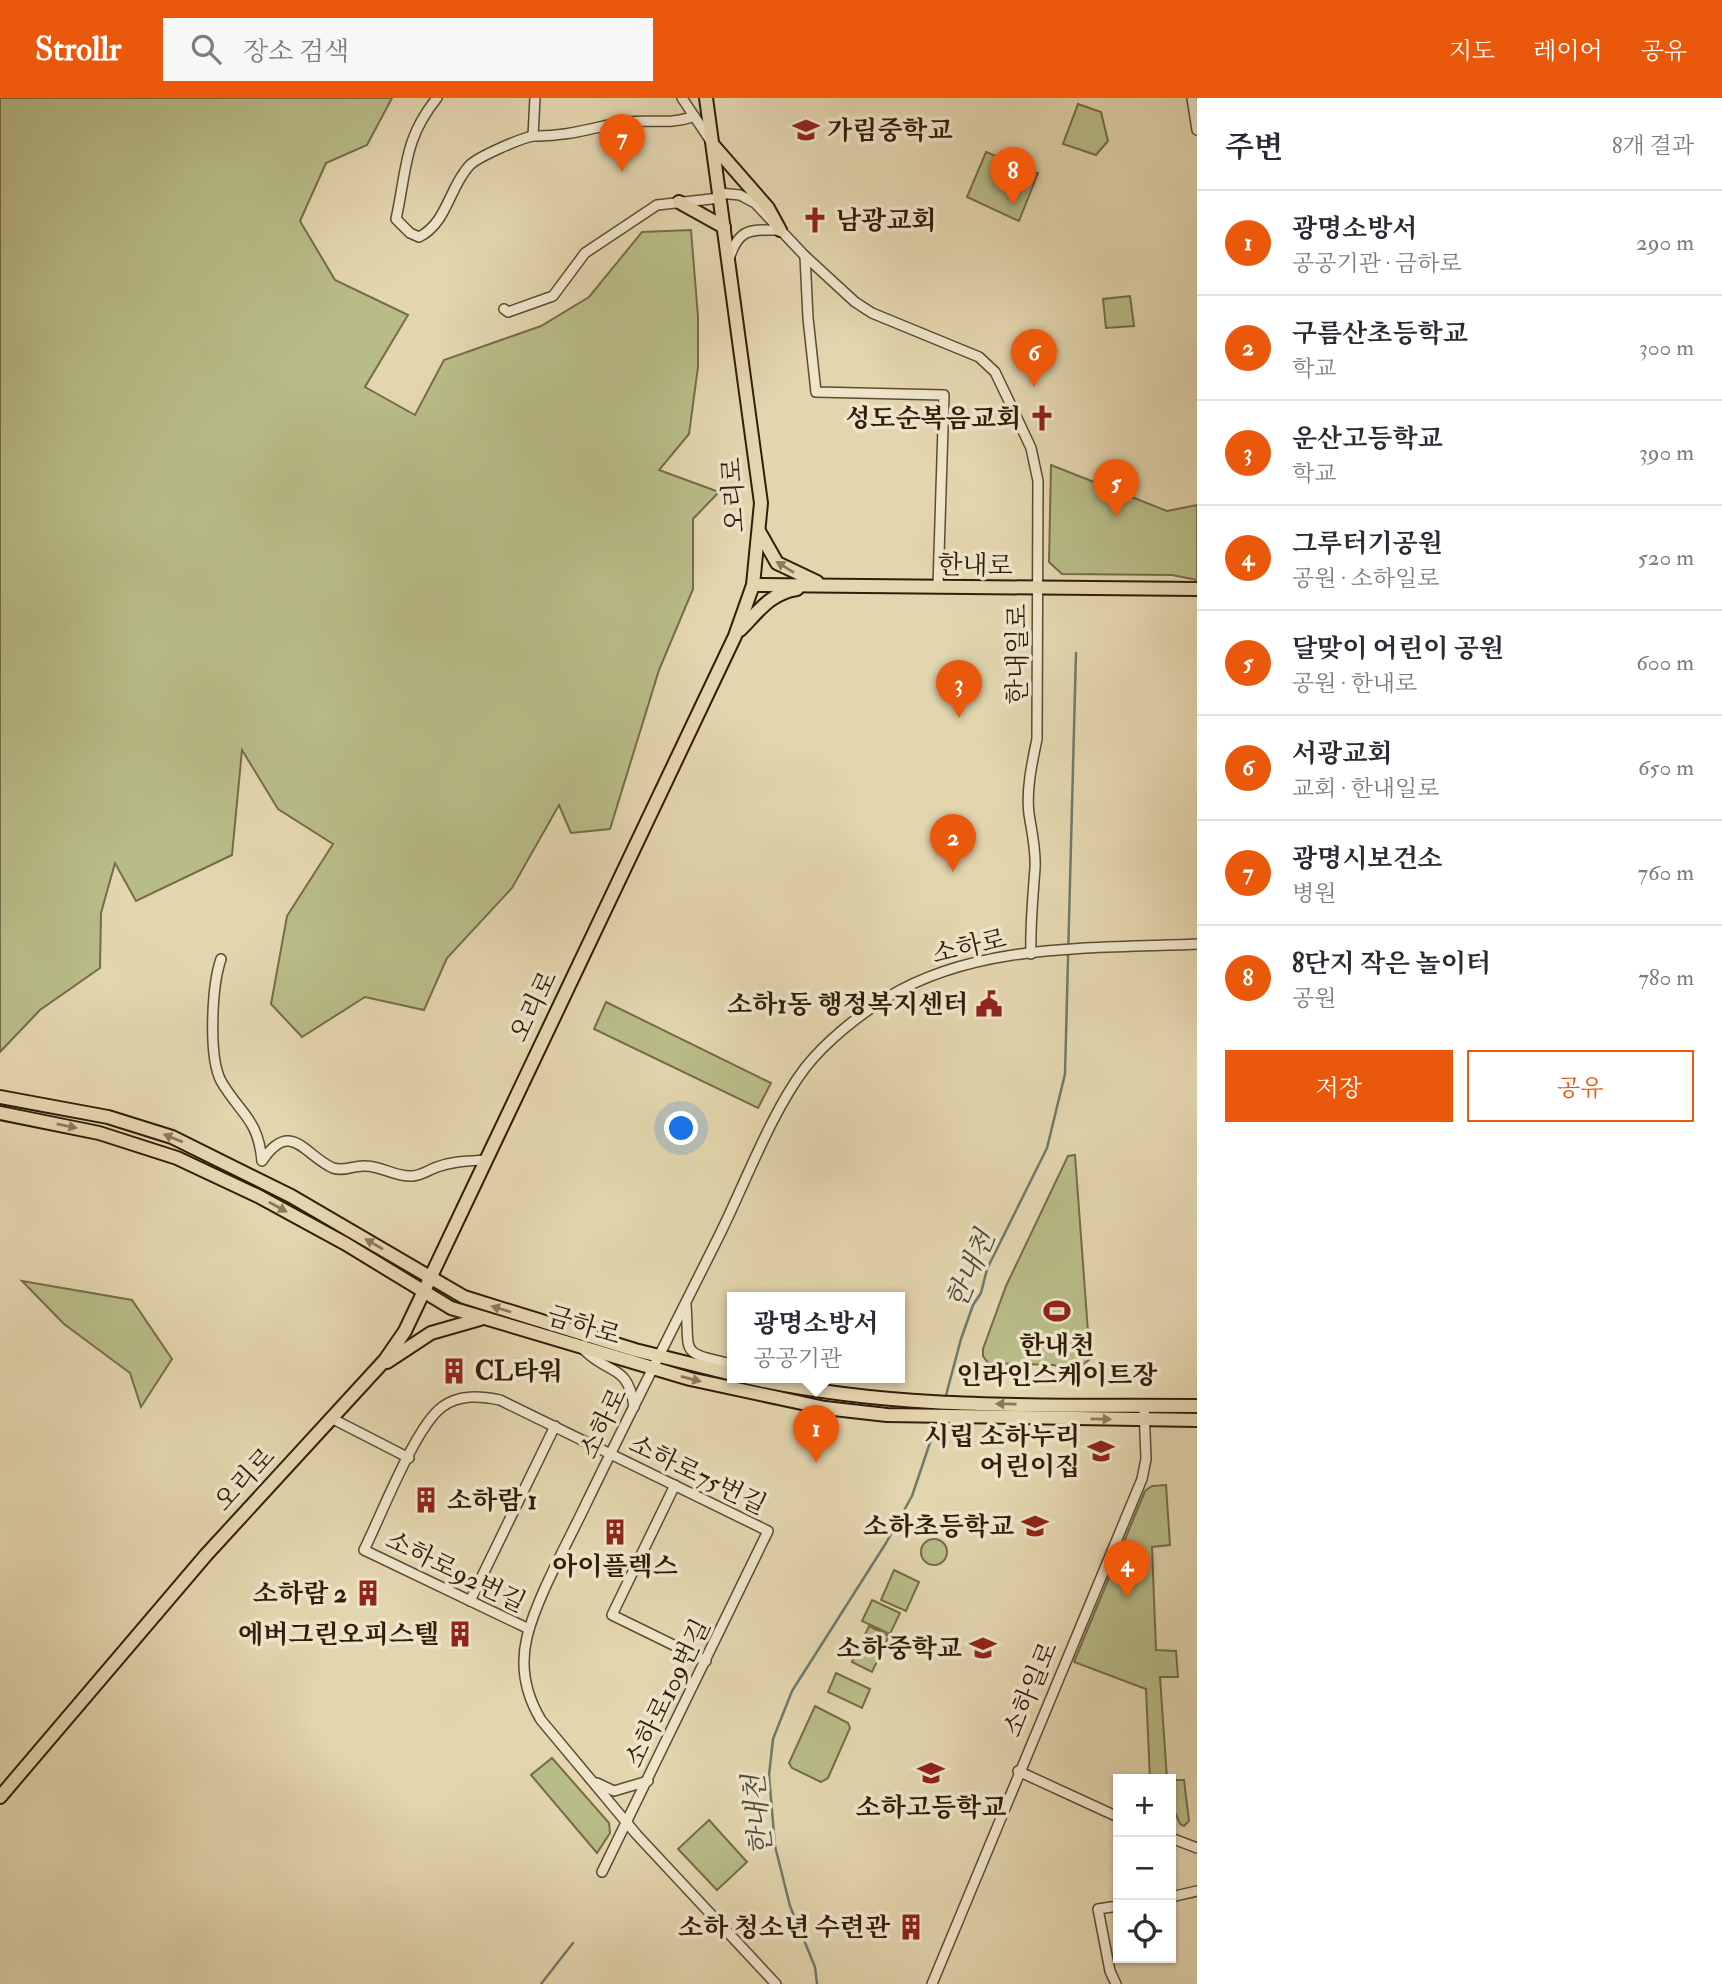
<!DOCTYPE html>
<html lang="ko">
<meta charset="utf-8">
<style>
:root{--surface:#fff;--page:#f7f7f7;--text:#2b2b33;--muted:#7c7c81;--line:#e1e1e2;--accent:#ea580c}
body{margin:0;font-family:"IM FELL Double Pica","Noto Serif KR",serif;background:var(--page);color:var(--text)}
.controls{position:absolute;right:21px;bottom:21px;display:grid;overflow:hidden;border-radius:0px;box-shadow:0 2px 5px #0004}
.controls button{width:63px;height:63px;display:grid;place-items:center;padding:0;border:0;border-bottom:2px solid var(--line);background:var(--surface);color:var(--text);font:35px sans-serif}
.you{position:absolute;left:682px;top:1031px;width:24px;height:24px;margin:-18px;border:5px solid #fff;border-radius:50%;background:#1a73e8;box-shadow:0 0 0 10px #1a73e833}
.badge{display:grid;place-items:center;width:46px;height:46px;border-radius:50%;background:var(--accent);color:#fff;font-size:23px;font-weight:700}
.pin{position:absolute;translate:-50% -58px;filter:drop-shadow(0 2px 4px #0008)}
.pin::after{content:'';position:absolute;top:37px;width:24px;height:21px;background:inherit;clip-path:polygon(0 0,100% 0,50% 100%)}
.popup{position:absolute;left:727px;top:1194px;width:178px;height:91px;box-sizing:border-box;display:grid;place-content:center;border-radius:0px;background:var(--surface);filter:drop-shadow(0 2px 5px #0005);font-size:23px;white-space:nowrap;color:var(--muted)}
.popup b{font-size:26px;color:var(--text)}
.popup::after{content:'';position:absolute;left:50%;top:100%;margin-left:-14px;border:14px solid transparent;border-top-color:var(--surface)}
.list{margin:0;padding:0;list-style:none}
h2{display:flex;justify-content:space-between;align-items:center;height:91px;margin:0;padding:0 28px;font-size:30px}
h2 small{font-size:23px;font-weight:400;color:var(--muted)}
.list li{display:grid;grid-template-columns:46px 1fr auto;gap:21px;align-items:center;box-sizing:border-box;height:105px;padding:0 28px;border-top:2px solid var(--line)}
.list b{display:block;font-size:26px;white-space:nowrap}
.list p{margin:0;font-size:23px;white-space:nowrap;color:var(--muted)}
.list em{font-size:23px;font-style:normal;color:var(--muted)}
.actions{display:flex;gap:14px;padding:21px 28px}
.actions a{flex:1;padding:16px 0;border:2px solid var(--accent);border-radius:0px;text-align:center;font-size:24px;color:var(--accent)}
.actions .main{background:var(--accent);color:#fff}
.icon{flex:none;width:38px;height:38px;fill:none;stroke:currentColor;stroke-width:2;stroke-linecap:round;stroke-linejoin:round}
.map{position:relative;flex:none;width:1197px;height:1886px;overflow:hidden}
header{display:flex;align-items:center;gap:42px;box-sizing:border-box;height:98px;padding:0 35px;background:var(--accent);color:#fff}
header strong{font-size:33px}
nav{display:flex;gap:38px;margin-inline-start:auto;font-size:24px}
.search{width:490px;height:63px;background:var(--page);display:flex;align-items:center;gap:18px;box-sizing:border-box;padding:0 24px;border-radius:0px;color:var(--muted);font-size:26px}
main{display:flex}
aside{flex:1;background:var(--surface)}
.map>svg:first-child{display:block}
.green{fill:#b8bc87;stroke:#756c48;stroke-width:2}
.lines{fill:none;stroke-linecap:round;stroke-linejoin:round}
.stream{stroke:#6d7a6c;stroke-width:2.5}
.minor-casing{stroke:#5e4b32;stroke-width:12}
.major-casing{stroke:#321d08;stroke-width:16}
.minor{stroke:#ede4ca;stroke-width:9}
.major{stroke:#e3d5ae;stroke-width:12}
.oneway{fill:#8a795b}
.labels{text-anchor:middle;stroke-width:7;stroke-linejoin:round;paint-order:stroke}
.poi-label{font-size:26px;font-weight:bold;fill:#321d08;stroke:#ede4ca;text-anchor:end}
.street-label{font-size:26px;fill:#321d08;stroke:#ede4ca}
.water-label{font-size:28px;font-style:italic;fill:#504c3a;stroke:#ede4ca}
</style>
<header>
<strong>Strollr</strong>
<div class="search"><svg class="icon" aria-label="search" viewBox="0 0 24 24"><circle cx="10" cy="10" r="6"/><path d="M15 15l6 6"/></svg>장소 검색</div>
<nav><a>지도</a><a>레이어</a><a>공유</a></nav>
</header>
<main>
<div class="map">
<svg width="1197" height="1886" viewBox="0 0 1197 1886">
<rect width="100%" height="100%" fill="#e3d5ae"/>
<filter id="stains"><feTurbulence type="fractalNoise" baseFrequency=".00286" numOctaves="4"/><feColorMatrix values="0 0 0 0 .2 0 0 0 0 .09 0 0 0 0 .02 0 0 0 .5 -.17"/></filter>
<radialGradient id="worn" r=".72"><stop offset=".6" stop-color="#630" stop-opacity="0"/><stop offset="1" stop-color="#630" stop-opacity=".3"/></radialGradient>
<g class="green">
<path d="M0,0h392l-25,47 -41,18 -26,58 35,59 73,35 -43,72 50,28 29,-55 97,-34 48,-29 53,-65 49,-2 7,87v50l-9,67 -30,36 60,22 -26,27v70l-34,81 -49,159 -39,4 -12,-28 -47,83 -65,70 -23,52 -59,-13 -63,40 -31,-33 16,-88 46,-72 -55,-35 -36,-59 -10,105 -96,46 -21,-38 -14,50 -1,55 -60,42 -40,42z"/>
<path d="M1078,6l23,8 7,29 -12,14 -33,-11z"/>
<path d="M986,54l52,21 -19,48 -52,-24z"/>
<path d="M1130,198l4,30 -28,2 -3,-29z"/>
<path d="M1051,367l116,46 30,-6v75l-25,-5 -110,-1 -13,-12z"/>
<path d="M606,904l165,81 -13,25 -164,-79z"/>
<path d="M1075,1057l15,204 -14,11 -23,-5 -65,-2 -5,-7v-7l23,-63 62,-130z"/>
<path d="M22,1183l110,19 40,59 -31,48 -11,-34 -66,-49z"/>
<path d="M1166,1387l4,60 -18,2 4,103 20,1 2,26h-18l7,102h-17l-4,-90 -72,-27 71,-171 7,-5z"/>
<circle cx="934" cy="1454" r="13"/>
<path d="M894,1472l25,12 -13,29 -25,-11z"/>
<path d="M872,1502l28,13 -10,21 -28,-13z"/>
<path d="M869,1528l20,10 -17,36 -20,-10z"/>
<path d="M836,1575l34,16 -8,19 -34,-16z"/>
<path d="M815,1608l33,17 2,5 -22,50 -7,4 -29,-14 -3,-5z"/>
<path d="M552,1660l57,65 1,10 -13,20 -66,-78z"/>
<path d="M1171,1682h13l5,41 -5,5 -4,-2 -9,-21z"/>
<path d="M709,1722l38,42 -30,28 -39,-41z"/>
</g>
<g class="lines">
<g class="stream">
<path d="M945,1301l16,-60 12,-34 8,-12 6,-24 60,-121 18,-74 11,-421"/>
<path d="M541,1886l32,-41"/>
<path d="M817,1886l-2,-17 -25,-61 -15,-60 -6,-71 4,-36 19,-48 94,-148 26,-47 25,-74"/>
</g>
<g class="minor-casing">
<g id="minor">
<path d="M437,0c-34,42 -30,72 -41,121l14,14 9,4c28,-14 30,-49 50,-71 8,-9 50,-27 64,-30"/>
<path d="M535,0l-2,38c30,1 56,-7 85,-13 25,-5 52,3 76,-7"/>
<path d="M682,0l28,42"/>
<path d="M1192,0l5,32"/>
<path d="M719,95l21,2 15,8 50,53 50,46 17,11 107,44 16,15 12,25 24,51 7,33 -1,258c-5,24 -11,51 -8,75 3,19 7,35 6,54 -2,29 -5,57 -4,86"/>
<path d="M805,158l3,62 8,74 128,3 -6,191"/>
<path d="M729,161c10,-32 22,-29 51,-29"/>
<path d="M504,211l4,3 45,-16 32,-43 72,-48 63,-7"/>
<path d="M221,861c-9,26 -13,97 0,122 19,33 37,37 41,80 29,-43 43,-5 71,7 11,4 21,-3 32,-2 17,0 30,11 47,10 11,-1 16,-6 25,-9 16,-6 32,-6 49,-7"/>
<path d="M686,1207c4,50 -8,47 46,59"/>
<path d="M582,1250c26,28 46,14 52,59"/>
<path d="M331,1320l78,40"/>
<path d="M675,1387l-63,130 94,46"/>
<path d="M470,1503l85,-175"/>
<path d="M529,1531l-165,-79c17,-34 51,-123 78,-143 17,-13 39,-11 58,-7l268,131 -166,341"/>
<path d="M1018,1673l100,46"/>
<path d="M597,1685l17,8 34,-10"/>
<path d="M1171,1740l26,10"/>
<path d="M1171,1799l26,-6"/>
<path d="M776,1886l-139,-149 -96,-115c-15,-25 -21,-54 -14,-83 9,-38 41,-95 58,-131 43,-89 87,-176 131,-264 27,-53 54,-128 89,-174 21,-27 54,-53 83,-71 91,-55 207,-48 309,-53"/>
<path d="M932,1886l210,-505 4,-20 -2,-53"/>
<path d="M1116,1886l-6,-13 -12,-62 20,-3"/>
</g>
</g>
<g class="major-casing">
<g id="major">
<path d="M713,47l55,63 12,22"/>
<path d="M679,104l45,25"/>
<path d="M760,435l17,30 40,19"/>
<path d="M753,487l444,4"/>
<path d="M740,532c18,-18 30,-37 57,-41"/>
<path d="M0,999l108,20 64,20 119,59 173,101 171,53 97,24"/>
<path d="M0,1015l99,20 78,25 81,38 88,48 105,64 239,71 135,29 62,7 310,5"/>
<path d="M387,1264l44,-29 49,-14"/>
<path d="M745,1279c150,34 299,28 452,29"/>
<path d="M0,1699l206,-242 179,-195 20,-29 330,-695 18,-51 8,-82 -55,-405"/>
</g>
</g>
<use href="#minor" class="minor"/>
<use href="#major" class="major"/>
</g>
<defs><path id="oneway-solid" d="M-6-.8H1V-3.2L6.5 0L1 3.2V.8H-6Z" transform="scale(1.75)"/></defs>
<g class="oneway">
<use href="#oneway-solid" transform="translate(785 469) rotate(-148)"/>
<use href="#oneway-solid" transform="translate(67 1028) rotate(12)"/>
<use href="#oneway-solid" transform="translate(173 1040) rotate(-158)"/>
<use href="#oneway-solid" transform="translate(278 1109) rotate(29)"/>
<use href="#oneway-solid" transform="translate(374 1146) rotate(-150)"/>
<use href="#oneway-solid" transform="translate(501 1211) rotate(-163)"/>
<use href="#oneway-solid" transform="translate(691 1281) rotate(14)"/>
<use href="#oneway-solid" transform="translate(1006 1306) rotate(-179)"/>
<use href="#oneway-solid" transform="translate(1101 1321) rotate(1)"/>
</g>
<defs>
<g id="school-bare" transform="scale(2.1)"><path d="M0-5L7-2L0 1L-7-2ZM-4 1L0 2.5L4 1V4Q0 6-4 4Z" fill="#8f2418" stroke="#ede4ca" stroke-width="2.5" paint-order="stroke"/></g>
<g id="church-bare" transform="scale(2.1)"><path d="M-1.2-6h2.4v3.5h3.3v2.4h-3.3V6h-2.4V-.1h-3.3v-2.4h3.3Z" fill="#8f2418" stroke="#ede4ca" stroke-width="2.5" paint-order="stroke"/></g>
<g id="civic-bare" transform="scale(2.1)"><path d="M-.6-6.5H3V-4.5H.6V-3L4-1V1h2V6H-6V1h2V-1L-.6-3ZM-1.2 2.5V6h2.4V2.5Z" fill="#8f2418" stroke="#ede4ca" stroke-width="2.5" paint-order="stroke"/></g>
<g id="stadium-bare" transform="scale(2.1)"><path d="M0-5a6.5 5 0 1 0 0 10a6.5 5 0 1 0 0-10ZM-3.5-1.8h7v3.6h-7Z" fill="#8f2418" stroke="#ede4ca" stroke-width="2.5" paint-order="stroke"/></g>
<g id="building-bare" transform="scale(2.1)"><path d="M-4-6H4V6H1V3H-1V6H-4ZM-2.5-4.3h1.7v1.8h-1.7ZM.8-4.3h1.7v1.8H.8ZM-2.5-1h1.7V.8h-1.7ZM.8-1h1.7V.8H.8Z" fill="#8f2418" stroke="#ede4ca" stroke-width="2.5" paint-order="stroke"/></g>
</defs>
<g fill-rule="evenodd">
<use href="#school-bare" x="806" y="32"/>
<use href="#church-bare" x="815" y="122"/>
<use href="#church-bare" x="1042" y="320"/>
<use href="#civic-bare" x="989" y="906"/>
<use href="#stadium-bare" x="1057" y="1213"/>
<use href="#building-bare" x="454" y="1273"/>
<use href="#school-bare" x="1101" y="1353"/>
<use href="#building-bare" x="426" y="1402"/>
<use href="#school-bare" x="1035" y="1428"/>
<use href="#building-bare" x="615" y="1434"/>
<use href="#building-bare" x="368" y="1495"/>
<use href="#building-bare" x="460" y="1536"/>
<use href="#school-bare" x="983" y="1550"/>
<use href="#school-bare" x="931" y="1675"/>
<use href="#building-bare" x="911" y="1829"/>
</g>
<g class="labels">
<g class="poi-label">
<text x="827" y="41" text-anchor="start">가림중학교</text>
<text x="836" y="131" text-anchor="start">남광교회</text>
<text x="1021" y="329">성도순복음교회</text>
<text x="968" y="915">소하1동 행정복지센터</text>
<text x="1057" y="1256" text-anchor="middle">한내천<tspan x="1057" dy="30">인라인스케이트장</tspan></text>
<text x="475" y="1282" text-anchor="start">CL타워</text>
<text x="1080" y="1347">시립 소하누리<tspan x="1080" dy="30">어린이집</tspan></text>
<text x="447" y="1411" text-anchor="start">소하람 1</text>
<text x="1014" y="1437">소하초등학교</text>
<text x="615" y="1477" text-anchor="middle">아이플렉스</text>
<text x="347" y="1504">소하람 2</text>
<text x="439" y="1545">에버그린오피스텔</text>
<text x="962" y="1559">소하중학교</text>
<text x="931" y="1718" text-anchor="middle">소하고등학교</text>
<text x="890" y="1838">소하 청소년 수련관</text>
</g>
<g class="street-label">
<text transform="translate(733 397) rotate(-93)" y="9">오리로</text>
<text transform="translate(975 467) rotate(1)" y="9">한내로</text>
<text transform="translate(1017 556) rotate(-90)" y="9">한내일로</text>
<text transform="translate(969 848) rotate(-13)" y="9">소하로</text>
<text transform="translate(533 908) rotate(-64)" y="9">오리로</text>
<text transform="translate(584 1227) rotate(17)" y="9">금하로</text>
<text transform="translate(603 1325) rotate(-64)" y="9">소하로</text>
<text transform="translate(698 1376) rotate(26)" y="9">소하로75번길</text>
<text transform="translate(244 1381) rotate(-47)" y="9">오리로</text>
<text transform="translate(456 1473) rotate(26)" y="9">소하로92번길</text>
<text transform="translate(1030 1591) rotate(-67)" y="9">소하일로</text>
<text transform="translate(667 1595) rotate(-64)" y="9">소하로109번길</text>
</g>
<g class="water-label">
<text transform="translate(970 1171) rotate(-67)" y="10">한내천</text>
<text transform="translate(757 1717) rotate(-96)" y="10">한내천</text>
</g>
</g>
<rect width="100%" height="100%" filter="url(#stains)"/>
<rect width="100%" height="100%" fill="url(#worn)"/>
</svg>
<div class="controls">
<button>+</button>
<button>−</button>
<button><svg class="icon" aria-label="locate" viewBox="0 0 24 24"><circle cx="12" cy="12" r="6"/><path d="M12 2v4M12 18v4M2 12h4M18 12h4"/></svg></button>
</div>
<div class="you"></div>
<div class="pin badge" style="left:816px;top:1365px">1</div>
<div class="popup"><b>광명소방서</b>공공기관</div>
<div class="pin badge" style="left:953px;top:774px">2</div>
<div class="pin badge" style="left:959px;top:620px">3</div>
<div class="pin badge" style="left:1127px;top:1500px">4</div>
<div class="pin badge" style="left:1116px;top:419px">5</div>
<div class="pin badge" style="left:1034px;top:289px">6</div>
<div class="pin badge" style="left:622px;top:74px">7</div>
<div class="pin badge" style="left:1013px;top:107px">8</div>
</div>
<aside>
<h2>주변<small>8개 결과</small></h2>
<ul class="list">
<li><span class="badge">1</span><div><b>광명소방서</b><p>공공기관 · 금하로</p></div><em>290 m</em></li>
<li><span class="badge">2</span><div><b>구름산초등학교</b><p>학교</p></div><em>300 m</em></li>
<li><span class="badge">3</span><div><b>운산고등학교</b><p>학교</p></div><em>390 m</em></li>
<li><span class="badge">4</span><div><b>그루터기공원</b><p>공원 · 소하일로</p></div><em>520 m</em></li>
<li><span class="badge">5</span><div><b>달맞이 어린이 공원</b><p>공원 · 한내로</p></div><em>600 m</em></li>
<li><span class="badge">6</span><div><b>서광교회</b><p>교회 · 한내일로</p></div><em>650 m</em></li>
<li><span class="badge">7</span><div><b>광명시보건소</b><p>병원</p></div><em>760 m</em></li>
<li><span class="badge">8</span><div><b>8단지 작은 놀이터</b><p>공원</p></div><em>780 m</em></li>
</ul>
<div class="actions"><a class="main">저장</a><a>공유</a></div>
</aside>
</main>
